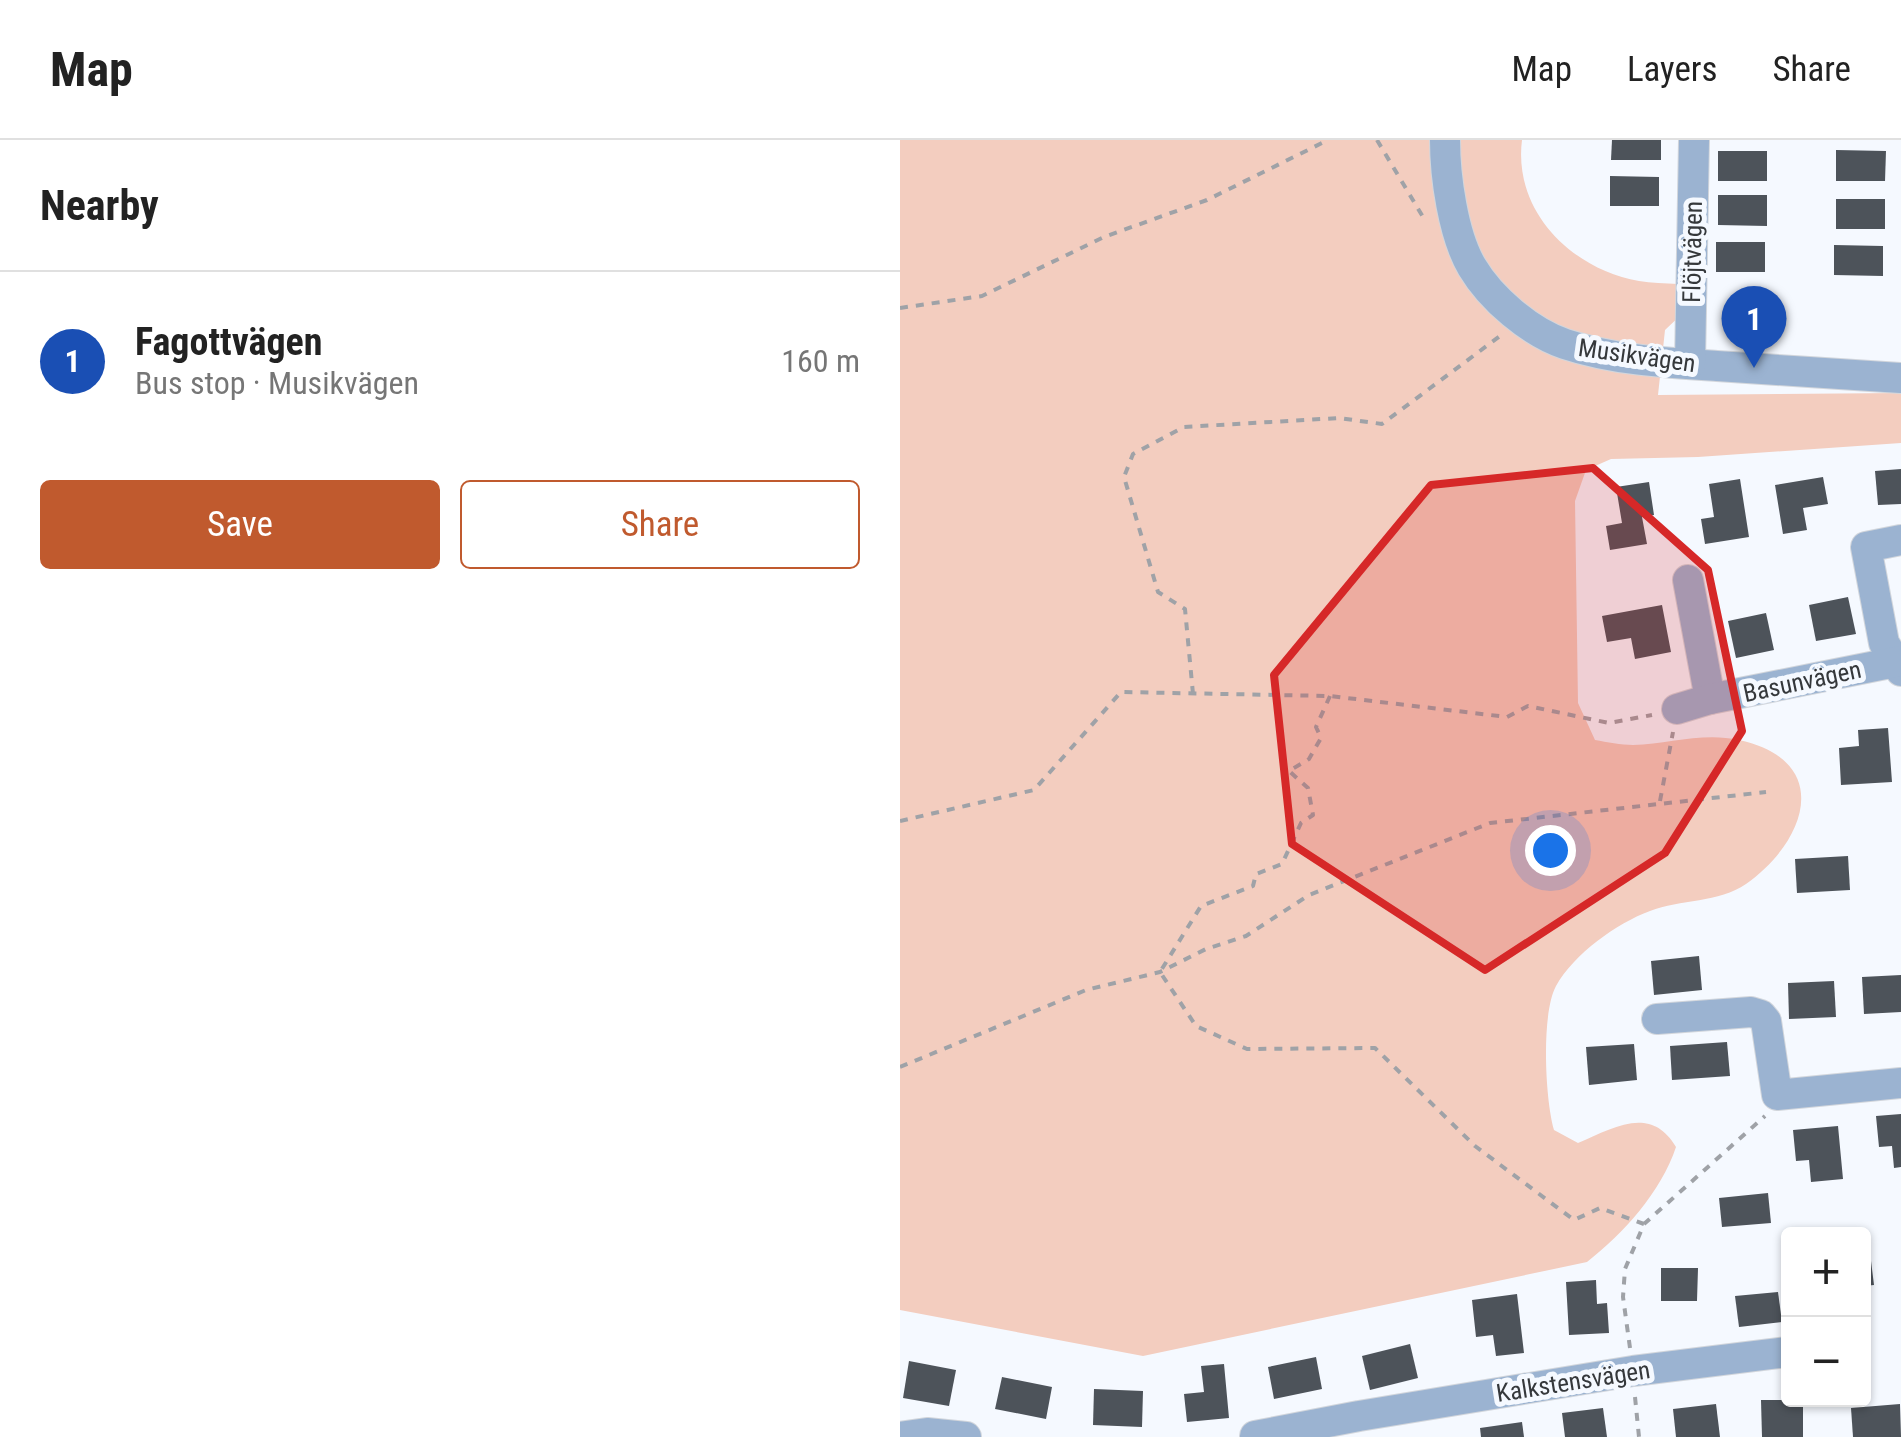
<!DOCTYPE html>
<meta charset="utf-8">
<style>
:root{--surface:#fff;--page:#f6f6f6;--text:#222;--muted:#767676;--line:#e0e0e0;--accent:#c05a2e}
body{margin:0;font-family:"Roboto Condensed",sans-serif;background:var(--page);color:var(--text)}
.controls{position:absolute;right:30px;bottom:30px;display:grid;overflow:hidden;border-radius:10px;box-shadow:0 2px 8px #0004}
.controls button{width:90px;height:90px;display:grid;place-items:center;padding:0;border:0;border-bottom:2px solid var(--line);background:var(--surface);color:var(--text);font:50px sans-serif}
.you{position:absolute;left:650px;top:710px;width:35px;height:35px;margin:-25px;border:8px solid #fff;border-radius:50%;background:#1a73e8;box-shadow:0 0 0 15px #1a73e833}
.badge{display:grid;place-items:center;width:65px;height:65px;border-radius:50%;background:var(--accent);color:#fff;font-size:32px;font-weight:700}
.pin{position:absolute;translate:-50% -82px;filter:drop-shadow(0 2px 5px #0008)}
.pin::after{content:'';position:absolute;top:52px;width:35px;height:30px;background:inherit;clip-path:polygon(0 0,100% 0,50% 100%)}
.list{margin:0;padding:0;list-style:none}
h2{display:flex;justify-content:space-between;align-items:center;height:130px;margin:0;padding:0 40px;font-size:42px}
h2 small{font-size:32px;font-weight:400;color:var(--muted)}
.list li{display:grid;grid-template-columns:65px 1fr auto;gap:30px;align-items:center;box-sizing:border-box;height:180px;padding:0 40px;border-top:2px solid var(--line)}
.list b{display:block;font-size:38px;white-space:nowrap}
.list p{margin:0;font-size:32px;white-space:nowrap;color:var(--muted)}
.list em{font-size:32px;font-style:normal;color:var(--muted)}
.actions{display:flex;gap:20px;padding:30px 40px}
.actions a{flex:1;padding:22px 0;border:2px solid var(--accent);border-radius:10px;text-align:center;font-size:35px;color:var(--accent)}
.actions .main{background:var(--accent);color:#fff}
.map{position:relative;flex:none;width:1001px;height:1297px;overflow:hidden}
header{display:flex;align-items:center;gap:60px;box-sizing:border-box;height:140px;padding:0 50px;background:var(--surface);border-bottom:2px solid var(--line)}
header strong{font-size:48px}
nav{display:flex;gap:55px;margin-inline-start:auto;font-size:35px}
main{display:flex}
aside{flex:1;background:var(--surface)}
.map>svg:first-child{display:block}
.green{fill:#f3cdbf}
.building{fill:#4d535a}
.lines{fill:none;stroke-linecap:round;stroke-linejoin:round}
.minor-casing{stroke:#d2d6dc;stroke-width:32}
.path{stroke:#9fa2a7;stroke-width:4;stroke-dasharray:8 8;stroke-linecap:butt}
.minor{stroke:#9bb3d1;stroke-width:30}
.marked{fill:#d62828;fill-opacity:0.2;stroke:#d62828;stroke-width:8;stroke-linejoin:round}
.labels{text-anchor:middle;stroke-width:10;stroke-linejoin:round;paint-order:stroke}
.street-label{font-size:25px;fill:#35383b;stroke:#f5f9ff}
</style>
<header>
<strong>Map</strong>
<nav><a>Map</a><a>Layers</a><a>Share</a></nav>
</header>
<main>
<aside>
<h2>Nearby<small></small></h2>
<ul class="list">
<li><span class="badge" style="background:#1a4fb4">1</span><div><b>Fagottvägen</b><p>Bus stop · Musikvägen</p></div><em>160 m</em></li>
</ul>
<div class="actions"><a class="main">Save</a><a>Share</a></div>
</aside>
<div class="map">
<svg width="1001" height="1297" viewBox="0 0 1001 1297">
<rect width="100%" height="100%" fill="#f5f9ff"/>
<path class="green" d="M0,0h622c-9,71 49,129 117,141 12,2 26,2 39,3l6,28 -19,18 -7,65 243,-2v50l-203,14 -87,2 -25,11 -11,31 3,202 17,37c12,2 26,5 38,5 36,-1 70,-13 106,-5 95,21 68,101 7,144 -27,19 -66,15 -96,27 -33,12 -76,43 -94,75 -15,28 -11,113 -2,144l24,13c35,-15 73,-39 98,4 -15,45 -53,87 -89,115l-444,94 -243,-46z"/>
<g class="building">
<path d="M712,0h49v20h-50z"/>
<path d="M936,10l50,1 -1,30h-49z"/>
<rect x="818" y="11" width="49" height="30"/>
<path d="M710,36l49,1v29h-49z"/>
<path d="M818,55h49v31l-49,-1z"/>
<rect x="936" y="59" width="49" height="30"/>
<rect x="816" y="102" width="49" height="30"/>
<path d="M934,105l49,1v30l-49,-1z"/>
<path d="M1001,329v35l-23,1 -3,-34z"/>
<path d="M923,337l5,27 -25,4 4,22 -24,4 -8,-49z"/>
<path d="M840,339l9,58 -44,7 -4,-25 13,-2 -5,-33z"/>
<path d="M749,342l5,33 -12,2 5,27 -37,6 -4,-24 16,-3 -6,-36z"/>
<path d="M948,457l8,37 -40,7 -7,-36z"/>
<path d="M762,465l9,47 -36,7 -4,-21 -24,4 -5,-26z"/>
<path d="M866,473l8,37 -38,8 -8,-37z"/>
<path d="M988,588l4,54 -51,3 -2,-37 20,-2 -1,-16z"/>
<path d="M948,716l2,34 -53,3 -2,-34z"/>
<path d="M799,816l3,34 -48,5 -3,-34z"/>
<path d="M1001,835v37l-37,2 -2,-37z"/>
<path d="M934,841l2,36 -47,2 -1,-36z"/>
<path d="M827,902l3,34 -58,4 -2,-34z"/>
<path d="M734,904l3,36 -48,5 -3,-38z"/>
<path d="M1001,974v53l-7,1 -2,-22 -13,1 -3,-31z"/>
<path d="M938,986l5,53 -32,3 -2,-22 -13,1 -3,-31z"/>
<path d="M868,1053l3,30 -49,4 -3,-29z"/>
<path d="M964,1097h4l6,48 -10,1z"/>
<path d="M761,1128h37l-1,33h-36z"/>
<path d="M696,1140l1,24 10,-1 2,30 -40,2 -3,-53z"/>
<path d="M878,1152l4,30 -43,5 -4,-31z"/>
<path d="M617,1154l7,59 -28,3 -3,-21 -17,2 -4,-37z"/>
<path d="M510,1204l8,34 -48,12 -8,-34z"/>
<path d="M416,1217l6,32 -48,10 -6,-32z"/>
<path d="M9,1221l47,9 -7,36 -46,-8z"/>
<path d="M324,1224l5,54 -42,4 -3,-28 20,-2 -3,-26z"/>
<path d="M102,1237l50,10 -6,32 -51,-10z"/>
<path d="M194,1249l49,2 -1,36 -49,-2z"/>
<path d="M861,1260h42v37h-41z"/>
<path d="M816,1264l4,33h-44l-3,-28z"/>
<path d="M1000,1264l1,33h-48l-2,-29z"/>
<path d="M703,1268l4,29h-42l-3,-24z"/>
<path d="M622,1282l2,15h-43l-1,-9z"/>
</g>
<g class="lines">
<g class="minor-casing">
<g id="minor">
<path d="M545,0c0,36 8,95 27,127 19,32 58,65 93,77 48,16 102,19 152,22 61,4 123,8 184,12"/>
<path d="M790,224l4,-224"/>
<path d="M1001,400l-35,7 18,96 17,28"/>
<path d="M788,440l22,119"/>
<path d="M777,569l33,-10 191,-38"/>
<path d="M757,879l94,-7 10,3 5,6 11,74 124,-12"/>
<path d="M355,1296l104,-20 274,-45 155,-19"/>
<path d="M0,1297l27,-4 39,4"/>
</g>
</g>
<g class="path">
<path d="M477,0l49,82"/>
<path d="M0,168l82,-12 122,-59 103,-37 121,-60"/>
<path d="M293,554l-8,-85 -27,-17 -34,-115 9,-23 51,-27 155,-9 43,6 118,-88"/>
<path d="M430,556l-14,31 5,11 -12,21 -20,12 19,17 5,27 -12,8 -19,41 -26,10 -3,12 -52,20 -41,66 36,54 51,23 128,-1 100,98 99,74 26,-12 44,16"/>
<path d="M760,661l13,-69"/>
<path d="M0,681l134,-31 87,-98 209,4 177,21 21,-11 81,17 43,-8"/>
<path d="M0,927l186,-77 74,-18 46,-23 40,-13 63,-41 181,-72 276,-31"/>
<path d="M730,1208l-7,-51 2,-28 19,-45 121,-108"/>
<path d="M735,1257l4,40"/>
</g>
<use href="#minor" class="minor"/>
</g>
<path class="marked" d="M693,328l115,102 34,161 -77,122 -180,117 -193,-126 -18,-169 157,-190z"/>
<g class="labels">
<g class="street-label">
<text transform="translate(792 112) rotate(-89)" y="9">Flöjtvägen</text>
<text transform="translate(737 215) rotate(8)" y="9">Musikvägen</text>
<text transform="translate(902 541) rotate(-12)" y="9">Basunvägen</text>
<text transform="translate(673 1241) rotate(-9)" y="9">Kalkstensvägen</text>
</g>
</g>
</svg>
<div class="controls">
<button>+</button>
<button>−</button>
</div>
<div class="you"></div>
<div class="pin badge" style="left:854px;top:228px;background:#1a4fb4">1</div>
</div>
</main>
